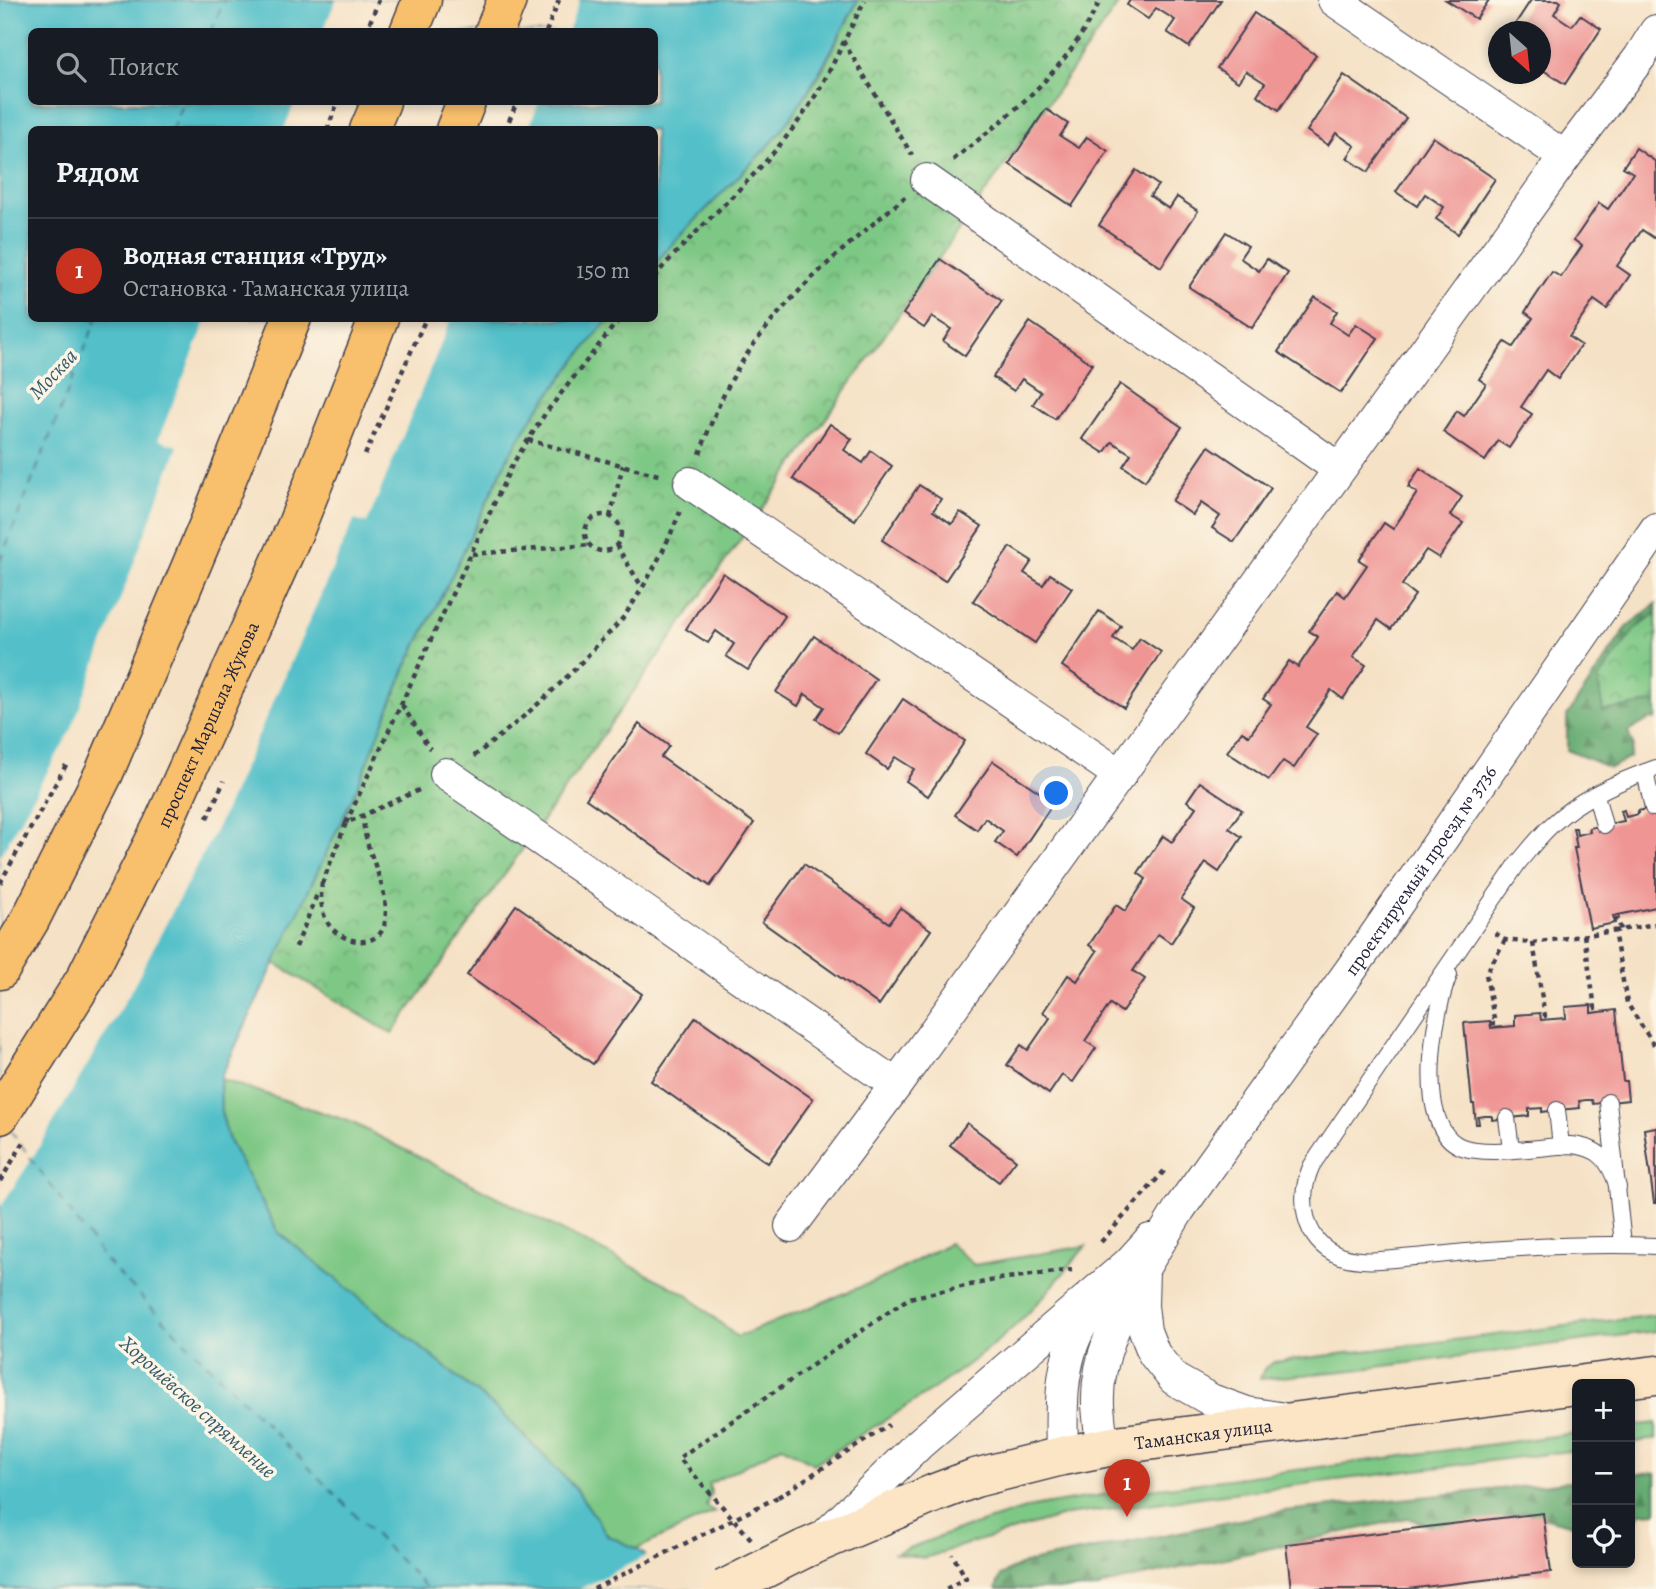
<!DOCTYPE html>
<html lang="ru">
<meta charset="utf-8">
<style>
:root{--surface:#171b24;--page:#20242c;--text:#f1f3f6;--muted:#9ea1a6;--line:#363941;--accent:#c8321e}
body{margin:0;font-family:Alegreya,serif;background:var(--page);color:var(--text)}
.controls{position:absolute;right:21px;bottom:21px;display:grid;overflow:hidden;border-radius:10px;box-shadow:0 4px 10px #0003}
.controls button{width:63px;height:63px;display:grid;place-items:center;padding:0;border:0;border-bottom:2px solid var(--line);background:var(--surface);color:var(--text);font:35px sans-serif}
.compass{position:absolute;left:1488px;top:21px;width:63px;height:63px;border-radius:50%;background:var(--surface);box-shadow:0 4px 10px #0003;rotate:153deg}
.you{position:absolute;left:1057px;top:794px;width:24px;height:24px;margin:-18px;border:5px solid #fff;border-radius:50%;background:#1a73e8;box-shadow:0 0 0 10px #1a73e833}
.badge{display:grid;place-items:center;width:46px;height:46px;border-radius:50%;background:var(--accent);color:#fff;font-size:23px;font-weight:700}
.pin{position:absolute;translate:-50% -58px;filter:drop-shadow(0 2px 4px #0008)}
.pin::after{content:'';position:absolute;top:37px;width:24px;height:21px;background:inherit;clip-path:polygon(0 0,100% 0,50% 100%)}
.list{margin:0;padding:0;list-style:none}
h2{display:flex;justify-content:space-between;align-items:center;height:91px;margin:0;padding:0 28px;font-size:30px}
h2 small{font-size:23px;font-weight:400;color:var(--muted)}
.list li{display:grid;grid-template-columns:46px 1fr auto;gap:21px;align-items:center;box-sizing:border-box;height:105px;padding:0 28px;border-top:2px solid var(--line)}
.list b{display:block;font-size:26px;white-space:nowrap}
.list p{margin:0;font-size:23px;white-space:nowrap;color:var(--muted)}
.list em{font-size:23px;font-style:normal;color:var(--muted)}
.icon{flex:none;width:38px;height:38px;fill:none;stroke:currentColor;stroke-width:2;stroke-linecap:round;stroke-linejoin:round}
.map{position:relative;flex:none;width:1656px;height:1589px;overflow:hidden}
.search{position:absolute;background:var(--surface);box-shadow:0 4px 10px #0003;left:28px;top:28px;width:630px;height:77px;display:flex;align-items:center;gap:18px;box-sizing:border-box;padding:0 24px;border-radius:10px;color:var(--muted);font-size:26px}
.panel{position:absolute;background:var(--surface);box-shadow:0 4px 10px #0003;left:28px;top:126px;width:630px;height:196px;border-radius:10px}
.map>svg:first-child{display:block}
.grass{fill:#7ec885;stroke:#507560;stroke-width:2}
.forest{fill:url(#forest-firs);stroke:#446756;stroke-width:2}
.park{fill:url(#park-crowns);stroke:#507560;stroke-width:2}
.water{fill:#53c0c9;stroke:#3a7182;stroke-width:2;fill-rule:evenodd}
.pier{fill:#f5e1c5}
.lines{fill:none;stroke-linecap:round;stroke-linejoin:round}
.ferry{stroke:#33596d;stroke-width:2;stroke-dasharray:9 7;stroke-linecap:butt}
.building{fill:#ef9695}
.lane-casing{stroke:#423f50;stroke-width:18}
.street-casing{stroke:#423f50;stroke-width:34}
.secondary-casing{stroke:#423f50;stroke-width:41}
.primary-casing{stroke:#423f50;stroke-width:41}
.path{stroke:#423f50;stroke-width:4.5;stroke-dasharray:5 5;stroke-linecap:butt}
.lane{stroke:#fff;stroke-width:16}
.street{stroke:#fff;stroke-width:32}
.secondary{stroke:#fce5c4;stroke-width:38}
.primary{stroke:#f8bf6c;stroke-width:38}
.secondary-bridge-casing{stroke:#423f50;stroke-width:41;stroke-linecap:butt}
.path-bridge{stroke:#423f50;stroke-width:4.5;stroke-dasharray:5 5;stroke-linecap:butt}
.secondary-bridge{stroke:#fce5c4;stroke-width:38}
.labels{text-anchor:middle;stroke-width:7;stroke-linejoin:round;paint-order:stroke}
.street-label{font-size:19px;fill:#22223b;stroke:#fcf5e5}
.water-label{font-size:21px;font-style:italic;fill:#33596d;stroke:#fcf5e5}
</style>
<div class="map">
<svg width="1656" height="1589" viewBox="0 0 1656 1589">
<defs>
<pattern id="forest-firs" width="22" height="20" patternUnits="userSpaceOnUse" patternTransform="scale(1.75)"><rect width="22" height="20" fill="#66ac72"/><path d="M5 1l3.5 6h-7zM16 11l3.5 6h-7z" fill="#548c5f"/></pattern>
<pattern id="park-crowns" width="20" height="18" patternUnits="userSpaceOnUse" patternTransform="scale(1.75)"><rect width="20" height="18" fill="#7ec885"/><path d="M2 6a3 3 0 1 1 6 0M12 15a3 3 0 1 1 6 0" fill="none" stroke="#67a26e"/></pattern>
</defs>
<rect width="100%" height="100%" fill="#fcf5e5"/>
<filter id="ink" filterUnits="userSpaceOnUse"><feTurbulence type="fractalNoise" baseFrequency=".0143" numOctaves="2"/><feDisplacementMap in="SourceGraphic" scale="14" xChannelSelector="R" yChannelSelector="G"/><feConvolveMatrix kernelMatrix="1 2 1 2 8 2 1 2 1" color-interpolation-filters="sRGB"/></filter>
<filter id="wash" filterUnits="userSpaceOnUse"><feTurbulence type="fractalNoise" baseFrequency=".00686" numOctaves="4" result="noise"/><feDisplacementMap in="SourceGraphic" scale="28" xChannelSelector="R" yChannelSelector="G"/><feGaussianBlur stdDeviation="1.57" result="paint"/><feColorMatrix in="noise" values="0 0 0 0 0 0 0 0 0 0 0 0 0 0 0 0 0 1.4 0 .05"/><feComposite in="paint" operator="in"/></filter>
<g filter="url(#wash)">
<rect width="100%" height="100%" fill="#f5e1c5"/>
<g class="grass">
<path d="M220,1079l131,43 335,172 51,43 153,-62 59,-32 25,22 112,-19c-22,25 -43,54 -68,77 -60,56 -134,97 -204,141l-32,-18 -73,38 2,9 -5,13 9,6 -78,37 -29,-13 -32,-47 -73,-75 -225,-182 -49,-91 -8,-29z"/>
<path d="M1656,1315v16l-302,39 -94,9 4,-10 10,-7z"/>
<path d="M1656,1423v16l-26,4v-17z"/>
<path d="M1577,1433v17l-369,46 -141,19 -100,29 -42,14 -30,-5 63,-23 74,-23 76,-13 83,-10z"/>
</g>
<g class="forest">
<path d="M1656,604v116l-6,-1 -22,13 5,13 -3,13 -20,10 -43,-18v-34l60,-89z"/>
<path d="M1656,1473v39l-16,1 -10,17v-55z"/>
<path d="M1577,1481v45l-53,-14 -67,24 -49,-18 -301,66 -11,5h-99l-1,-1 5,-13 23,-12 260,-52z"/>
</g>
<g class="park">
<path d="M858,0h263l-729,1034 -119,-72 87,-181 45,-112 51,-102 51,-108 28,-46 73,-94 46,-1 1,-54 17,-20 101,-103 45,-63z"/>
<path d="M1656,613v89l-53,9 -5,-31 37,-51z"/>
</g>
<path class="water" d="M0,0h858c-26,49 -50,98 -85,141l-101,103 -17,20 -1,-134h-622v188l576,1 -73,94 -28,46 -51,108 -51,102 -45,112 -140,298 1,33 8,29 49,91 225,182 73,75 32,47 29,13 53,40h-690zM32,32h622v70h-622z"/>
<g class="pier">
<path d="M336,0h244l-12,32 -245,-1z"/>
<path d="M295,102h244l-11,28 -244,-1z"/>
<path d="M207,319h244l-84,204 -13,-3 -134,301 -92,175 -98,166 -30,45v-351l71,-126 107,-284 -20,-6z"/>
<path d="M650,1554l42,32 1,3h-113z"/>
</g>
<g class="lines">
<g class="ferry">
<path d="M211,32l13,-32"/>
<path d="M172,130l11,-28"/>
<path d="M0,561l97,-243"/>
<path d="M11,1131l95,130 322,328"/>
</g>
</g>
<g id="blocks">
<g class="building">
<path d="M1130,0h91l-32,47 -22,-15 8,-12 -19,-12 -8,11 -21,-14z"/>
<path d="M1446,0h43l-13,19z"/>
<path d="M1531,0h27l3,2 -7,12 18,12 8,-11 21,14 -36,55 -25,-16v-36h-30z"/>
<path d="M1254,13l62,42 -37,55 -22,-15 8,-12 -19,-12 -8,11 -21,-14z"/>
<path d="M1344,75l62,43 -38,54 -21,-14 8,-12 -19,-13 -8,12 -21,-14z"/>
<path d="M1046,109l22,15 -8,12 19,12 8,-11 21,14 -36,55 -63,-42z"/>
<path d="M1433,137l62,42 -37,55 -22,-15 8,-12 -19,-13 -8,12 -21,-14z"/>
<path d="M1636,148l20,14v74l-2,2 -12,-8 -25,36 13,9 -23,34 -13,-9 -25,37 12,8 -23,34 -12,-9 -25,37 11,7 -23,34 -11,-7 -13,20 -42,-29 14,-21 7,5 22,-32 -7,-5 26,-37 8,5 20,-29 -8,-6 27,-40 9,5 21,-31 -8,-6 25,-37 9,6 25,-36 -10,-6z"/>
<path d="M1136,170l22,15 -8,11 19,13 8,-12 21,14 -37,56 -62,-42z"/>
<path d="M1226,232l22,14 -8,12 19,13 8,-12 21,14 -36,55 -63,-41z"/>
<path d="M940,259l62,42 -37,55 -22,-15 8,-12 -19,-12 -8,11 -21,-14z"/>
<path d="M1315,297l22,14 -7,12 18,12 8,-11 22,14 -37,55 -63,-41z"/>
<path d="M1030,322l62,42 -37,55 -22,-15 8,-12 -19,-13 -8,12 -21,-14z"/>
<path d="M1120,384l62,43 -37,54 -22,-15 8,-12 -19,-12 -8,11 -22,-14z"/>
<path d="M830,424l22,15 -8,11 19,13 8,-12 21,15 -37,54 -62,-41z"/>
<path d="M1209,446l62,42 -37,54 -22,-14 8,-12 -19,-13 -8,12 -21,-14z"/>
<path d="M1420,468l42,29 -12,18 13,8 -24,35 -13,-8 -24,35 13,10 -24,34 -13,-9 -25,37 13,8 -23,34 -12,-9 -25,37 11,7 -23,34 -11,-7 -14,19 -42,-28 15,-21 7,5 22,-32 -8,-5 26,-38 9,6 20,-30 -9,-6 28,-40 8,6 22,-32 -8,-5 25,-37 9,6 24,-36 -9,-6z"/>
<path d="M919,485l22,14 -8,12 19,13 8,-12 22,14 -37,55 -63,-41z"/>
<path d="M1010,547l22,14 -8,12 19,12 7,-11 22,14 -37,55 -62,-42z"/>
<path d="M723,573l62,43 -37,54 -22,-14 8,-12 -18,-13 -8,12 -22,-14z"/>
<path d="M1099,611l22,15 -8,12 19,12 8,-12 21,14 -37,56 -62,-42z"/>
<path d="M814,636l62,43 -38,54 -22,-14 8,-12 -19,-13 -7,12 -22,-14z"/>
<path d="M903,699l62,42 -37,55 -22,-15 8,-12 -19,-12 -8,12 -21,-15z"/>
<path d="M639,724l30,22 -8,11 93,66 -44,63 -124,-87z"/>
<path d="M993,761l61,41 -37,55 -22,-15 8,-11 -18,-13 -8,12 -22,-15z"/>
<path d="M1200,782l42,28 -13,18 13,9 -23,35 -13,-9 -25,36 13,9 -23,35 -13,-9 -25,37 12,8 -23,33 -12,-8 -25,37 11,7 -23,34 -11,-7 -13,19 -42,-29 14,-20 7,5 22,-32 -7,-6 25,-37 9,6 20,-30 -8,-6 27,-40 9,6 21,-32 -8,-6 25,-37 9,6 24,-35 -9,-6z"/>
<path d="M1656,807v100l-43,9 2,7 -25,5 -16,-80h3l-4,-20h3l1,7 13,-3 -1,-4 35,-7 -3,-10 3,-1 2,7 12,-3v-3z"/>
<path d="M804,864l85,59 11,-15 31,22 -52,75 -117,-83z"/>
<path d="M516,905l126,89 -49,70 -126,-89z"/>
<path d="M1591,1005v8l25,-3 7,71h3l2,19 -35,4 -1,-4h-6l-7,1 1,7 -23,2 -15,2v-4l-13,1v7l-37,4v-4h-7l-7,1 1,7h-3l-2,-20h-2l-8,-81 26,-2 1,7 24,-2v-11l25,-2 1,7 25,-2 -1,-11z"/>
<path d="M696,1017l117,82 -45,64 -117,-82z"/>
<path d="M967,1123l49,37 -17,22 -49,-37z"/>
<path d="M1656,1127v76h-2l-10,-74z"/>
<path d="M1543,1513l8,59 -144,17h-116l-5,-45z"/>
</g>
</g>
</g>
<g filter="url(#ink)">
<use href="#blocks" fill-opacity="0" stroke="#423f50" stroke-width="2"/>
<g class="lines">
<g class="lane-casing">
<g id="lane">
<path d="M1656,768c-34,12 -75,29 -101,54 -14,12 -25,27 -37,41l-206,302c-15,31 -10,77 28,91 24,8 50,3 74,1 25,-2 50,-5 75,-7 55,-4 112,-7 167,-4"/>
<path d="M1645,772l8,36"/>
<path d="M1596,795l8,30"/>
<path d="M1449,975c-15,36 -36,154 13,172 25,9 80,0 108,-2 30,2 39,15 48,42"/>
<path d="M1608,1102l15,142"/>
<path d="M1557,1110l4,36"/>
<path d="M1507,1118l4,31"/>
</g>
</g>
<g class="street-casing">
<g id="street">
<path d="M1334,0l231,157"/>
<path d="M927,180l412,289"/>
<path d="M690,483l430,292"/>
<path d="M446,774l450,311"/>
<path d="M791,1226l105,-141 669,-928 75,-100 16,-26"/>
<path id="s1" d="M1279,1418l-32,-5 -36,-13 -37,-21 -20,-25 -9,-23 -3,-25 1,-37 37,-61 190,-265 286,-414"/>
<path d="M1102,1448c-1,-14 -3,-29 -4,-43 -2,-48 21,-91 43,-132"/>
<path d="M1062,1456c-1,-43 -3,-92 19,-131 4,-8 10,-16 15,-23"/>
<path d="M826,1535l92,-90 211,-182 21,-23"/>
</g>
</g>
<g class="secondary-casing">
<g id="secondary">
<path d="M1584,1384l72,-9"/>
<path id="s2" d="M804,1549l131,-56 40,-15 87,-22 62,-12 453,-59"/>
</g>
</g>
<g class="primary-casing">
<g id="primary">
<path d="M409,32l13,-32"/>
<path d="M494,32l13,-32"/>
<path d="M369,130l12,-28"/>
<path d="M455,130l11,-28"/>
<path d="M0,970l30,-50 74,-147 106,-252 82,-203"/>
<path id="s3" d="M0,1115l85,-136 77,-153 134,-299 83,-209"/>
</g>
</g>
<g class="path">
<path d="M366,32l13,-32"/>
<path d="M546,32l13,-32"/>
<path d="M843,41l69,114"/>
<path d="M327,130l11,-28"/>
<path d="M505,130l12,-28"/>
<path d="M953,160c59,-47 115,-89 147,-160"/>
<path d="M654,277c45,-52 99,-95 140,-150 30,-38 48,-84 71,-127"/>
<path d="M528,440l134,36"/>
<path d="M700,454c14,-42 33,-84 61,-119 40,-53 93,-95 144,-138"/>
<path d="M365,455l61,-137"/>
<circle cx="603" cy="533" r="18"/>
<path d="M610,517l13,-52"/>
<path d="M616,545l26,42"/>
<path d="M472,554l118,-9"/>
<path d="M402,705l28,44"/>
<path d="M474,756c45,-34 87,-70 124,-112 10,-10 21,-20 29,-32 21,-31 39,-65 53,-100"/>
<path d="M419,790l-73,33 166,-358 33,-51 75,-96"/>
<path d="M207,818l17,-37"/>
<path d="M0,883l66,-118"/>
<path d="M322,883c-2,15 -1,30 7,42 14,19 51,25 56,-3 6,-37 -22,-70 -22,-106"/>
<path d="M322,884l24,-61"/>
<path d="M1614,920l4,-1 3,11"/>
<path d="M1614,931l42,-7"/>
<path d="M1495,933l10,7 28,3 81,-12 13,72 29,45"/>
<path d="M1584,935l11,73 -4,1"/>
<path d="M1533,943l12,73h-4"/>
<path d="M296,947l22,-55"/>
<path d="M1490,1024h5l-9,-50 19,-34"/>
<path d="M0,1181l24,-39"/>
<path d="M1101,1242l64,-72"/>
<path d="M778,1497l111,-72"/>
<path d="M751,1539l-72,-81 230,-160 90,-19 73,-9"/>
<path d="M946,1589l20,-11 -14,-24"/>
</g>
<use href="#lane" class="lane"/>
<use href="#street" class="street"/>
<use href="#secondary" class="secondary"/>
<use href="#primary" class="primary"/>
<g class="secondary-bridge-casing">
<path id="secondary-bridge" d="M724,1589l80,-40"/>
</g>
<path class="path-bridge" d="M594,1589l184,-92"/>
<use href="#secondary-bridge" class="secondary-bridge"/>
</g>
</g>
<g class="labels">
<g class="street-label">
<text dy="7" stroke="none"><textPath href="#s3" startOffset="443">проспект Маршала Жукова</textPath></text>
<text dy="7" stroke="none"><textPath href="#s1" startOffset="718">проектируемый проезд № 3736</textPath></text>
<text dy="7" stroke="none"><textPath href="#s2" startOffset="418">Таманская улица</textPath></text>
</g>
<g class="water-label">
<text transform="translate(53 374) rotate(-47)" y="7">Москва</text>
<text transform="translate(198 1407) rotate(42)" y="7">Хорошёвское спрямление</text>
</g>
</g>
</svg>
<div class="controls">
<button>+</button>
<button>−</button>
<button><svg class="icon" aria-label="locate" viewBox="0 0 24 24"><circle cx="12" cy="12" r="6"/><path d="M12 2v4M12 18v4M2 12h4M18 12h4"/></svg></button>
</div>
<svg class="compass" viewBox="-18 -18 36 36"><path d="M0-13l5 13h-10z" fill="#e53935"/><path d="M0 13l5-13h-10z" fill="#9ea1a6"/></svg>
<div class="you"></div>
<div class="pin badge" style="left:1127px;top:1517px">1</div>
<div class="search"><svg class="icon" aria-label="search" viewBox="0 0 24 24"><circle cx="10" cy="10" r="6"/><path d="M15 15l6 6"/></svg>Поиск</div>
<section class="panel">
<h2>Рядом<small></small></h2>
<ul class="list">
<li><span class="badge">1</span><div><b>Водная станция «Труд»</b><p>Остановка · Таманская улица</p></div><em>150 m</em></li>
</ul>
</section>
</div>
